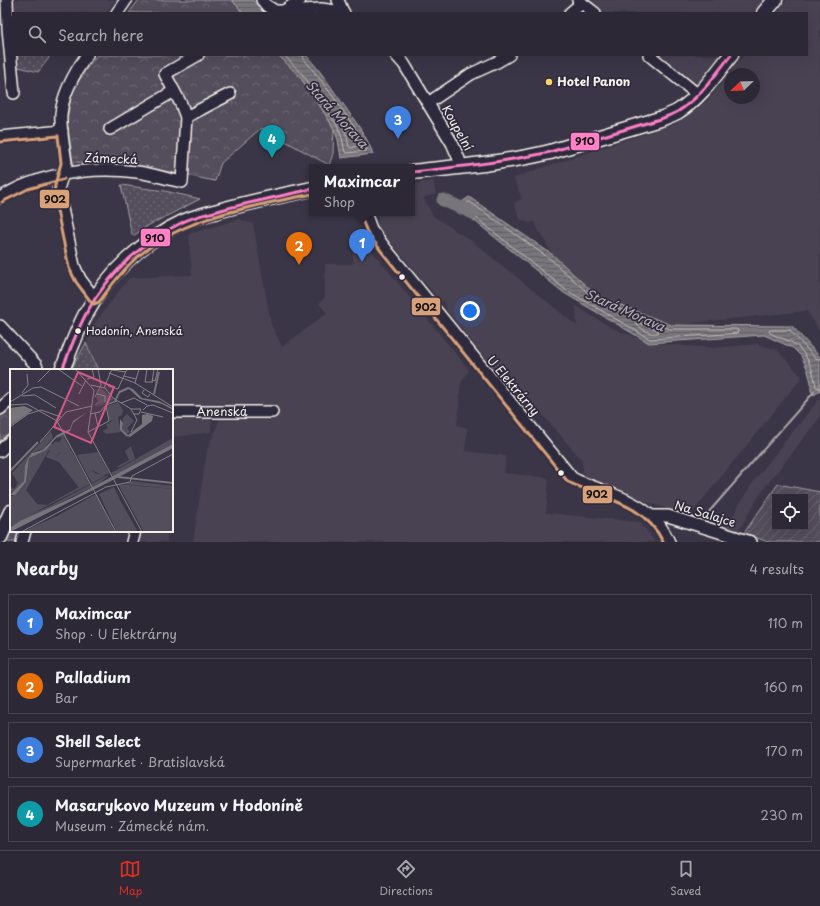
<!DOCTYPE html>
<meta charset="utf-8">
<style>
:root{--surface:#2c2835;--page:#34303d;--text:#f1f3f6;--muted:#a6a6ad;--line:#484450;--accent:#d93025}
body{margin:0;font-family:"Playpen Sans",sans-serif;background:var(--page);color:var(--text)}
.controls{position:absolute;right:12px;bottom:12px;display:grid;overflow:hidden;border-radius:0px;box-shadow:0 4px 16px #0002}
.controls button{width:36px;height:36px;display:grid;place-items:center;padding:0;border:0;border-bottom:1px solid var(--line);background:var(--surface);color:var(--text);font:20px sans-serif}
.compass{position:absolute;left:724px;top:68px;width:36px;height:36px;border-radius:50%;background:var(--surface);box-shadow:0 4px 16px #0002;rotate:247deg}
.you{position:absolute;left:470px;top:311px;width:14px;height:14px;margin:-10px;border:3px solid #fff;border-radius:50%;background:#1a73e8;box-shadow:0 0 0 6px #1a73e833}
.badge{display:grid;place-items:center;width:26px;height:26px;border-radius:50%;background:var(--accent);color:#fff;font-size:13px;font-weight:700}
.pin{position:absolute;translate:-50% -33px;filter:drop-shadow(0 1px 2px #0008)}
.pin::after{content:'';position:absolute;top:21px;width:14px;height:12px;background:inherit;clip-path:polygon(0 0,100% 0,50% 100%)}
.popup{position:absolute;left:309px;top:164px;width:106px;height:52px;box-sizing:border-box;display:grid;place-content:center;border-radius:0px;background:var(--surface);filter:drop-shadow(0 1px 3px #0005);font-size:13px;white-space:nowrap;color:var(--muted)}
.popup b{font-size:15px;color:var(--text)}
.popup::after{content:'';position:absolute;left:50%;top:100%;margin-left:-8px;border:8px solid transparent;border-top-color:var(--surface)}
.list{margin:0;padding:0;list-style:none}
h2{display:flex;justify-content:space-between;align-items:center;height:52px;margin:0;padding:0 16px;font-size:17px}
h2 small{font-size:13px;font-weight:400;color:var(--muted)}
.list li{display:grid;grid-template-columns:26px 1fr auto;gap:12px;align-items:center;box-sizing:border-box;height:56px;margin:0 8px 8px;padding:0 8px;border:1px solid var(--line);border-radius:0px}
.list b{display:block;font-size:15px;white-space:nowrap}
.list p{margin:0;font-size:13px;white-space:nowrap;color:var(--muted)}
.list em{font-size:13px;font-style:normal;color:var(--muted)}
.icon{flex:none;width:22px;height:22px;fill:none;stroke:currentColor;stroke-width:2;stroke-linecap:round;stroke-linejoin:round}
.map{position:relative;flex:none;width:820px;height:542px;overflow:hidden}
.search{position:absolute;background:var(--surface);box-shadow:0 4px 16px #0002;left:12px;right:12px;top:12px;height:44px;display:flex;align-items:center;gap:10px;box-sizing:border-box;padding:0 14px;border-radius:0px;color:var(--muted);font-size:15px}
.sheet{height:308px;background:var(--surface)}
nav{display:flex;justify-content:space-around;align-items:center;box-sizing:border-box;height:56px;border-top:1px solid var(--line);background:var(--surface);font-size:11px;color:var(--muted)}
nav a{display:grid;justify-items:center;gap:2px}
nav .on{color:var(--accent)}
.map>svg:first-child{display:block}
.built{fill:#484352;fill-rule:evenodd}
.grass{fill:url(#grass-dots);stroke:#a4a0a2}
.park{fill:url(#park-crowns);stroke:#a4a0a2}
.garden{fill:url(#garden-furrows);stroke:#a4a0a2;fill-rule:evenodd}
.water{fill:url(#water-rules);stroke:#aaa6a7}
.lines{fill:none;stroke-linecap:round;stroke-linejoin:round}
.shore{stroke:#c2bfbc;stroke-width:1}
.stream{stroke:#aaa6a7;stroke-width:2}
.river{stroke:#78747b;stroke-width:13}
.minor-casing{stroke:#f4f1e8;stroke-width:14}
.major-casing{stroke:#f4f1e8;stroke-width:17}
.minor{stroke:#2f2a3d;stroke-width:11}
.major{stroke:#2f2a3d;stroke-width:14}
.bus-1-casing{stroke:#2f2a3d;stroke-width:6}
.bus-2-casing{stroke:#2f2a3d;stroke-width:6}
.bus-1{stroke:#ff80c5;stroke-width:3}
.bus-2{stroke:#d9a179;stroke-width:3}
.poi-dot{fill:#ffd166;stroke:#2f2a3d;stroke-width:1.5}
.bus-dot{fill:#f4f1e8;stroke:#2f2a3d;stroke-width:1.5}
.labels{text-anchor:middle;stroke-width:3.5;stroke-linejoin:round;paint-order:stroke}
.bus-label{font-size:11px;fill:#f4f1e8;stroke:#2f2a3d;text-anchor:start}
.poi-label{font-size:12px;font-weight:bold;fill:#f4f1e8;stroke:#2f2a3d;text-anchor:start}
.street-label{font-size:12px;fill:#f4f1e8;stroke:#2f2a3d}
.water-label{font-size:13px;font-style:italic;fill:#b6b2b2;stroke:#2f2a3d}
.inset-river{fill:none;stroke:#78747b;stroke-width:2}
.inset-road{fill:none;stroke:#858187;stroke-width:1}
.view{fill:#d15985;fill-opacity:0.15;stroke:#d15985;stroke-width:2}
.inset-edge{fill:none;stroke:#f4f1e8;stroke-width:2}
.line-badge{stroke:#2f2a3d;stroke-width:1.5}
.pale-badge-label{font-size:11px;text-anchor:middle;font-weight:bold;fill:#111}
</style>
<div class="map">
<svg width="820" height="542" viewBox="0 0 820 542">
<defs>
<pattern id="grass-dots" width="8" height="8" patternUnits="userSpaceOnUse"><rect width="8" height="8" fill="#534e5c"/><path d="M2 2h.1M6 6h.1" fill="none" stroke="#6c6873" stroke-width="1.8" stroke-linecap="round"/></pattern>
<pattern id="park-crowns" width="20" height="18" patternUnits="userSpaceOnUse"><rect width="20" height="18" fill="#534e5c"/><path d="M2 6a3 3 0 1 1 6 0M12 15a3 3 0 1 1 6 0" fill="none" stroke="#6c6873"/></pattern>
<pattern id="garden-furrows" width="10" height="10" patternUnits="userSpaceOnUse"><rect width="10" height="10" fill="#534e5c"/><path d="M-1 1l2-2M0 10L10 0M9 11l2-2" fill="none" stroke="#6c6873"/></pattern>
<pattern id="water-rules" width="6" height="5" patternUnits="userSpaceOnUse"><rect width="6" height="5" fill="#78747b"/><path d="M0 2.5h6" fill="none" stroke="#636063"/></pattern>
</defs>
<rect width="100%" height="100%" fill="#3b3647"/>
<filter id="ink" filterUnits="userSpaceOnUse"><feTurbulence type="fractalNoise" baseFrequency=".025" numOctaves="2"/><feDisplacementMap in="SourceGraphic" scale="8" xChannelSelector="R" yChannelSelector="G"/><feConvolveMatrix kernelMatrix="1 2 1 2 8 2 1 2 1" color-interpolation-filters="sRGB"/></filter>
<g filter="url(#ink)">
<g class="built">
<path d="M12,0h103l-9,13h-93v1z"/>
<path d="M584,0h180l-11,13h-152z"/>
<path d="M787,0h33v332l-13,-21 -136,14 -75,-30 -43,-40 -19,-33 -4,1 -10,-4 -6,-16 8,-4 -8,-21 16,-6 147,-49 31,-23 36,-45h63v-42h-30zM730,74h24v24h-24z"/>
<path d="M653,55h67l-25,31z"/>
<path d="M433,181l3,13 -13,4 10,18 40,26 104,84 -1,-20 34,21 39,16 64,5 44,-4 20,6 24,26 1,1 -107,132 -22,2 -89,-32 -2,-19 -41,-47 -7,5 -87,-107 -3,-10 -3,1 -62,-74 -3,-15h36v-29z"/>
<path d="M239,219l14,5 18,100 11,23 45,-34 -8,-9 6,-7v-33h28v-29l5,-1 111,136 -8,13 -4,42 10,3 -2,23 41,5 -2,17 45,5 -3,35 94,9 15,20h-462l14,-91 14,-35 56,1 1,-9 -106,-1v-37h-72l-13,-25 4,-17 38,-50 63,-3 -3,-41z"/>
<path d="M820,398v19l-28,36 -30,38 -15,25 -14,26h-13l4,-10 12,-22 16,-26 30,-39z"/>
<path d="M211,409v23l-38,5 -1,8v-35z"/>
<path d="M134,531h33v11h-36z"/>
</g>
<g class="grass">
<path d="M14,55h35v3l-11,14 -23,-6z"/>
<path d="M121,185l44,6 35,8 -51,26 -16,11 -2,-5z"/>
<path d="M86,343l12,27h-27z"/>
<path d="M11,523v8h10l-3,11h-15z"/>
</g>
<g class="park">
<path d="M139,0h93l11,13h-114z"/>
<path d="M97,55h181l22,22 22,32 12,20 -1,25 -4,11 -68,-37 -40,35 -6,18 -85,-17 -57,-2 -6,-42 5,-28 12,-20z"/>
<path d="M11,403v30l-11,11v-31z"/>
</g>
<path class="garden" d="M778,484l42,8v50h-52l-24,-9zM775,497h30v30h-30z"/>
<g class="water">
<path d="M232,0h21l11,13h-21z"/>
<path d="M278,55h28c14,15 25,32 37,49 11,16 24,32 30,50l-32,4 -3,-18 -4,-11 -12,-20 -22,-32z"/>
<path d="M469,197l84,58 43,40 75,30 121,1 28,31v34l-6,4 -3,-4v-9l-4,-14 -6,-12 -8,-8 -29,-13 -115,8 -85,-50 -108,-87z"/>
</g>
<g class="lines">
<g class="shore">
<path d="M284,55l19,20 22,32 13,20 4,11 3,14 2,1 19,-2 1,-3 -10,-17 -25,-36 -16,-21 -12,-15 -1,-4"/>
<path d="M344,125h2l13,19 -1,2 -7,2 -2,-1 -2,-10 -4,-10z"/>
<path d="M468,202h2l80,57 45,40 75,30h66l2,1v2l-1,1 -12,1 -75,5 -84,-49 -102,-82v-2z"/>
<path d="M637,322l21,8 1,2c-8,4 -15,-2 -22,-7l-1,-2z"/>
<path d="M820,359l-5,-1 -25,-28h-19l-2,1 1,2c7,4 19,7 26,12 12,10 18,27 20,42l4,1"/>
</g>
<path class="stream" d="M708,513l106,-121"/>
<path class="river" d="M443,200l30,13"/>
<g class="minor-casing">
<g id="minor">
<path d="M7,0l1,28 6,65"/>
<path d="M262,0l5,6 8,5h8l38,-2 22,3 1,1"/>
<path d="M338,0l5,12"/>
<path d="M578,0l17,13"/>
<path d="M284,11l16,-11"/>
<path d="M117,13l9,-13"/>
<path d="M570,13l12,-10"/>
<path d="M87,55c-12,17 -24,37 -26,59 -1,16 3,33 5,49l-1,4 -7,22 16,77 6,13 15,20"/>
<path d="M396,55l8,9 48,79 7,16 2,8"/>
<path d="M649,55l43,35 6,6"/>
<path d="M428,103l43,-29 26,-12 12,-7"/>
<path d="M186,117l44,-23"/>
<path d="M110,129l64,-38"/>
<path d="M0,137l62,-6"/>
<path d="M0,198c9,-5 18,-11 28,-14 34,-13 73,-17 109,-12 15,2 30,7 45,10l4,-65 -5,-13 -16,-30 33,-19"/>
<path d="M365,213l6,16 14,19 187,230 6,3c24,10 55,18 73,35 8,7 14,17 18,26"/>
<path d="M0,326l36,39 2,5"/>
<path d="M0,409l11,-10"/>
<path id="s1" d="M172,412h100"/>
<path d="M0,451l11,-11"/>
<path d="M651,516h17l83,26"/>
<path d="M22,542l3,-11"/>
<path d="M132,542l3,-11"/>
</g>
</g>
<g class="major-casing">
<g id="major">
<path d="M764,13l11,-13"/>
<path d="M412,172c46,-5 93,-9 138,-20l113,-34c5,-2 10,-4 14,-6 23,-14 38,-37 54,-57"/>
<path d="M62,370c8,-19 15,-40 25,-58 21,-39 57,-72 96,-90 11,-5 23,-8 35,-11 31,-9 62,-15 94,-22"/>
<path d="M0,537l11,-25"/>
</g>
</g>
<use href="#minor" class="minor"/>
<use href="#major" class="major"/>
<g class="bus-1-casing">
<g id="bus-1">
<path d="M412,172c46,-5 92,-10 138,-20l113,-34c5,-2 10,-4 14,-6 23,-14 38,-37 54,-57"/>
<path d="M62,370c8,-20 15,-40 25,-58 22,-39 56,-71 96,-90 12,-6 25,-8 38,-12 30,-8 60,-14 91,-21"/>
</g>
</g>
<g class="bus-2-casing">
<g id="bus-2">
<path d="M0,142l58,-6 3,27 -6,22 -1,11 15,72 7,14 15,20 3,2 5,-2c11,-15 21,-29 35,-42 48,-44 117,-53 178,-66"/>
<path d="M2,202l26,-13 36,-10"/>
<path d="M360,215l7,17 14,19 187,231c8,4 18,7 26,11 29,10 55,20 69,49"/>
</g>
</g>
<use href="#bus-1" class="bus-1"/>
<use href="#bus-2" class="bus-2"/>
</g>
</g>
<circle class="poi-dot" cx="549" cy="82" r="4"/>
<g class="bus-dot">
<circle cx="402" cy="277" r="3.5"/>
<circle cx="78" cy="331" r="3.5"/>
<circle cx="561" cy="473" r="3.5"/>
</g>
<g class="labels">
<g class="bus-label">
<text x="86" y="335">Hodonín, Anenská</text>
</g>
<g class="poi-label">
<text x="557" y="86">Hotel Panon</text>
</g>
<g class="street-label">
<text transform="translate(457 128) rotate(61)" y="4">Koupelní</text>
<text transform="translate(111 159) rotate(2)" y="4">Zámecká</text>
<text transform="translate(513 386) rotate(50)" y="4">U Elektrárny</text>
<text dy="4" stroke="none"><textPath href="#s1" startOffset="50">Anenská</textPath></text>
<text transform="translate(705 514) rotate(17)" y="4">Na Salajce</text>
</g>
<g class="water-label">
<text transform="translate(337 114) rotate(48)" y="5">Stará Morava</text>
<text transform="translate(625 310) rotate(24)" y="5">Stará Morava</text>
</g>
</g>
<g transform="translate(10 369)">
<rect width="163" height="163" fill="#3b3647"/>
<path d="M163,69v6l-60,33 -2,-4zM100,105l-10,9 -90,45v-3l11,-7 27,-11z" fill="#534e5c"/>
<path d="M54,64l16,30 12,20 -28,-46 -8,1zM39,75h4l7,8 -4,5 -7,-7 -23,40 11,14 10,1 32,-18 1,2 -70,36v-30l2,1 14,-14 3,-24zM26,78h10l-14,6 -4,5 -4,23 -9,11 -5,1v-7l4,3 4,-6 -6,-10zM82,101l3,3 10,3 -13,7 -5,-9zM108,115l55,5v43h-29zM104,118l6,13 18,32h-21l-18,-38zM86,125l19,38h-93l35,-16z" fill="#534e5c"/>
<path d="M91,19l13,12 -18,6 -2,-1 4,-4 -2,-4zM108,33l5,8 -1,5 -4,2 3,15 -15,2 -3,-3 5,-3 -2,-3 7,-5 -4,1 -2,-15z" fill="#534e5c"/>
<path d="M117,45l7,7 -7,7 3,4 -3,2 -5,-5 1,-11zM41,62l2,7 -8,9h-9zM53,67l27,48 -10,5 -21,-27 -13,-5 4,-7 6,7 4,-4 -7,-9 3,-3 3,2zM121,77l4,13 -15,8h-4l13,-7 -4,-9zM88,83l11,21 -6,3 -11,-6 -5,4 -10,-19zM122,112l41,5v3l-49,-5z" fill="#534e5c"/>
<path d="M118,18l5,2 9,9 17,3 12,6 2,3 -11,-6 -22,-5 -11,-10 -9,4 -4,8 -23,7 21,-7 5,-10zM14,37l9,4 -23,16v-18zM77,43l-14,11 -3,8 -14,7 -10,12 -17,8 -3,24 -11,13h-5l14,-14 1,-15 3,-8 4,-5 11,-3 14,-15 13,-6 3,-8zM138,45l5,2 -1,5 -22,16 -4,-1 -6,-6v-11l3,4 -1,6 6,6 14,-11v-9zM163,75v4l-58,31 -105,53v-4l10,-7 54,-24z" fill="#78747b"/>
<path class="inset-river" d="M144,25l5,-22M0,102l28,-29M108,108l55,6"/>
<path class="inset-road" d="M48,0l24,17M65,0l19,21 -6,42 54,100M137,0l-2,13h8M102,1l14,2M99,4l26,10 38,24M114,7l12,3M77,10l7,-2 -2,-8M142,11l3,1 3,-12M28,13l13,-13M142,13l2,-13M125,14l4,-14M81,16l14,3 8,10 18,11 6,11 -6,12M98,17l10,3 9,-20M94,19l8,-19M134,21l-2,3 6,4 2,-3M12,24l6,-8 -1,-11M69,25l7,-14M87,25l8,2v6M12,27l13,-1 21,13M85,28l6,-12 -3,-16M0,33l23,-14 8,-1 38,19M111,34l13,-5 13,7M0,36l17,-1 30,17 59,111M121,40h10l-2,5h-5M133,41l4,-4 6,-1 20,8M131,43l22,5M85,44l3,14M80,45l10,-2 6,-7 11,-4M0,58l18,-13 13,-4 20,7M78,63l21,-11 -3,-15M30,73l26,-30 26,-6M11,163l85,-45 24,-5 2,-6 41,-22"/>
<path class="view" d="M68,3l36,15 -23,56 -37,-16z"/>
<rect width="163" height="163" class="inset-edge"/>
</g>
<g class="line-badge">
<rect x="570" y="132" width="30" height="19" rx="4" fill="#ff80c5"/>
<rect x="39" y="189" width="31" height="20" rx="4" fill="#d9a179"/>
<rect x="140" y="228" width="31" height="19" rx="4" fill="#ff80c5"/>
<rect x="411" y="297" width="30" height="19" rx="4" fill="#d9a179"/>
<rect x="582" y="485" width="31" height="19" rx="4" fill="#d9a179"/>
</g>
<g class="pale-badge-label">
<text x="585" y="145">910</text>
<text x="55" y="203">902</text>
<text x="155" y="242">910</text>
<text x="426" y="311">902</text>
<text x="597" y="498">902</text>
</g>
</svg>
<div class="controls">
<button><svg class="icon" aria-label="locate" viewBox="0 0 24 24"><circle cx="12" cy="12" r="6"/><path d="M12 2v4M12 18v4M2 12h4M18 12h4"/></svg></button>
</div>
<svg class="compass" viewBox="-18 -18 36 36"><path d="M0-13l5 13h-10z" fill="#e53935"/><path d="M0 13l5-13h-10z" fill="#a6a6ad"/></svg>
<div class="you"></div>
<div class="pin badge" style="left:362px;top:262px;background:#3f7fe0">1</div>
<div class="popup"><b>Maximcar</b>Shop</div>
<div class="pin badge" style="left:299px;top:265px;background:#e8710a">2</div>
<div class="pin badge" style="left:398px;top:139px;background:#3f7fe0">3</div>
<div class="pin badge" style="left:272px;top:158px;background:#0f9aa8">4</div>
<div class="search"><svg class="icon" aria-label="search" viewBox="0 0 24 24"><circle cx="10" cy="10" r="6"/><path d="M15 15l6 6"/></svg>Search here</div>
</div>
<section class="sheet">
<h2>Nearby<small>4 results</small></h2>
<ul class="list">
<li><span class="badge" style="background:#3f7fe0">1</span><div><b>Maximcar</b><p>Shop · U Elektrárny</p></div><em>110 m</em></li>
<li><span class="badge" style="background:#e8710a">2</span><div><b>Palladium</b><p>Bar</p></div><em>160 m</em></li>
<li><span class="badge" style="background:#3f7fe0">3</span><div><b>Shell Select</b><p>Supermarket · Bratislavská</p></div><em>170 m</em></li>
<li><span class="badge" style="background:#0f9aa8">4</span><div><b>Masarykovo Muzeum v Hodoníně</b><p>Museum · Zámecké nám.</p></div><em>230 m</em></li>
</ul>
</section>
<nav>
<a class="on"><svg class="icon" aria-label="map" viewBox="0 0 24 24"><path d="M3 6l6-2 6 2 6-2v14l-6 2-6-2-6 2zM9 4v14M15 6v14"/></svg>Map</a>
<a><svg class="icon" aria-label="directions" viewBox="0 0 24 24"><path d="M12 3l9 9-9 9-9-9zM9 14v-3h6M13 9l2 2-2 2"/></svg>Directions</a>
<a><svg class="icon" aria-label="saved" viewBox="0 0 24 24"><path d="M7 4h10v16l-5-4-5 4z"/></svg>Saved</a>
</nav>
